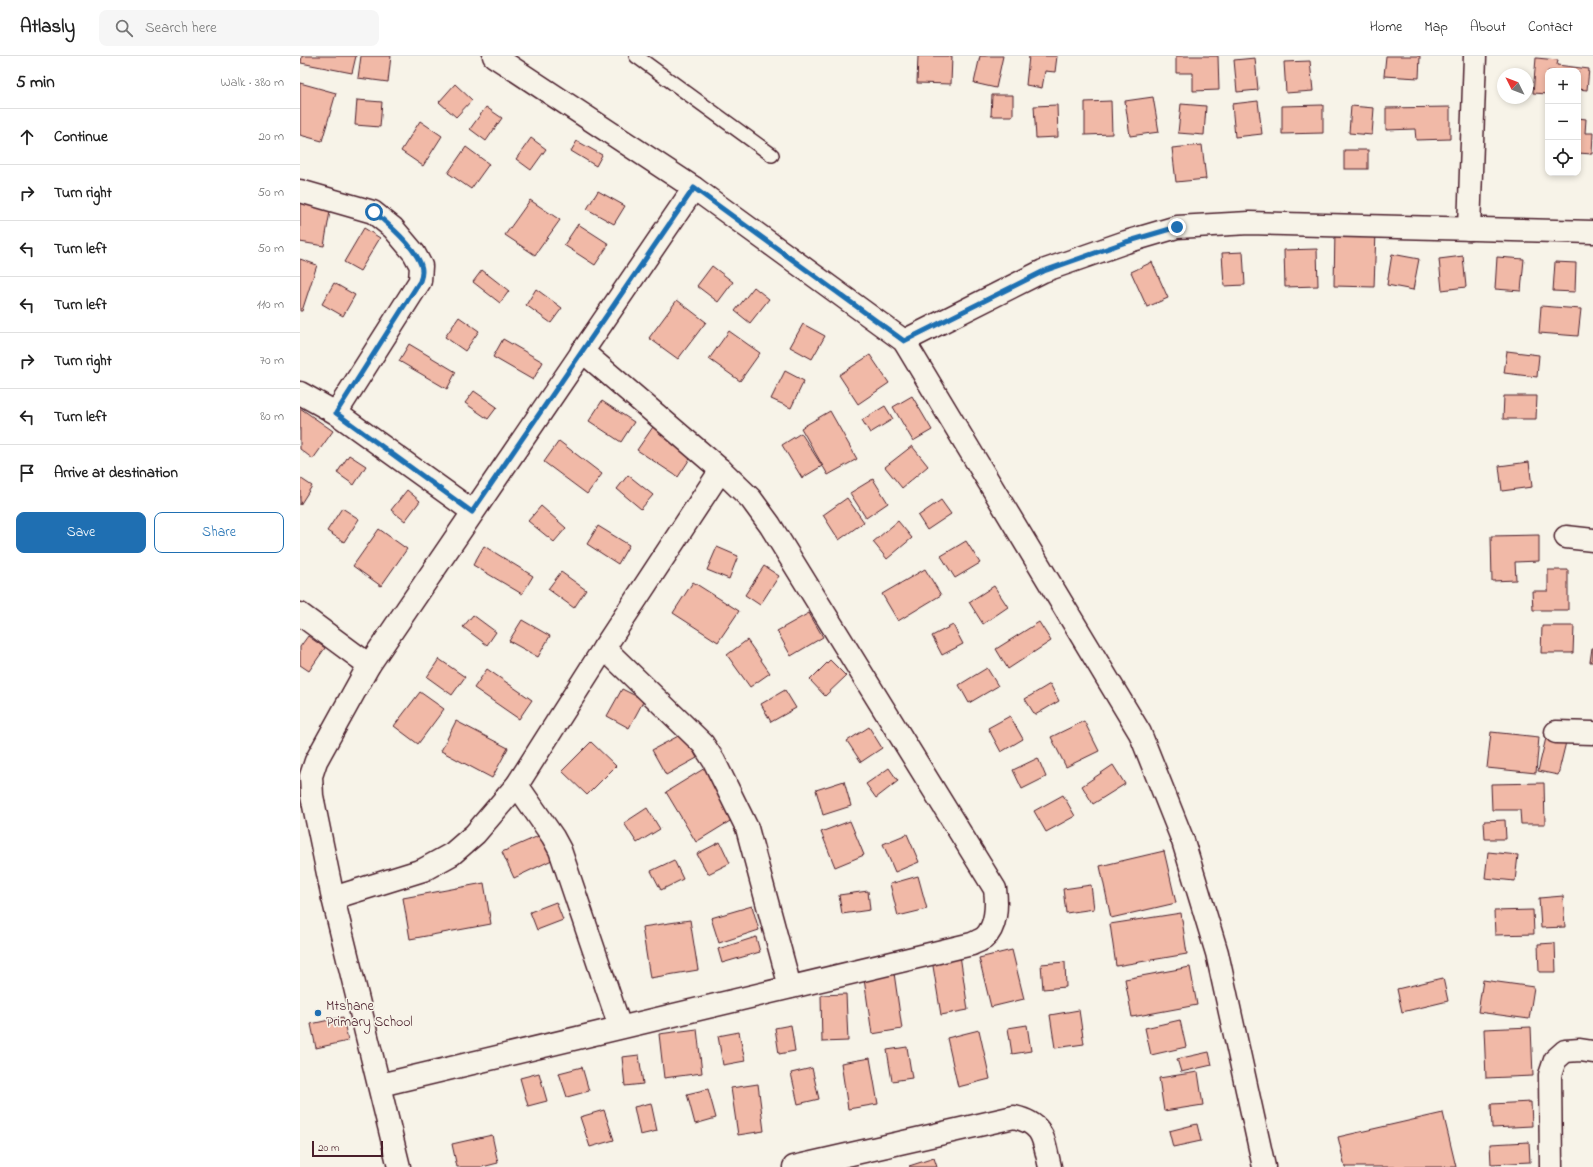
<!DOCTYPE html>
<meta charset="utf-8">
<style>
:root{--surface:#fff;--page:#f6f6f6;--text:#222;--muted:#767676;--line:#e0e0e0;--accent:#1f6fb2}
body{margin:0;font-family:"Indie Flower",sans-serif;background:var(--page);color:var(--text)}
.controls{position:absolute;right:12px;top:12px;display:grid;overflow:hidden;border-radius:8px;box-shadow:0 2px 6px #0003}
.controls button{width:36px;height:36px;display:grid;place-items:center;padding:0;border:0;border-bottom:1px solid var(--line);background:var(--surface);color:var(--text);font:20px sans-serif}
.compass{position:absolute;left:1197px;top:12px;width:36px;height:36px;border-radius:50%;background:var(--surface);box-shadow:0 2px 6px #0003;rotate:312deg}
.scale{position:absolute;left:12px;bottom:10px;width:71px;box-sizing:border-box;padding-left:4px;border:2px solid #4a1f2b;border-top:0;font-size:11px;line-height:14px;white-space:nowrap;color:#4a1f2b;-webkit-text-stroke:3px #f7f3e8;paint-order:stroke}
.stop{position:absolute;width:12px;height:12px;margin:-9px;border:3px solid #1f6fb2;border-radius:50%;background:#fff}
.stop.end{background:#1f6fb2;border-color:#fff;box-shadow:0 1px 4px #0008}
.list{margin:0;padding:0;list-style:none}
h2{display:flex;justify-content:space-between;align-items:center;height:52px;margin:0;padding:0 16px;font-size:17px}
h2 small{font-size:13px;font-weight:400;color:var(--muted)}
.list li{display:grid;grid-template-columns:26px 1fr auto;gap:12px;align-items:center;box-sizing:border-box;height:56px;padding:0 16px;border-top:1px solid var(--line)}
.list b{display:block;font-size:15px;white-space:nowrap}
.list em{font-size:13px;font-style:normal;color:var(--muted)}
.actions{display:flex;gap:8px;padding:12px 16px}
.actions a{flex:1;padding:9px 0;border:1px solid var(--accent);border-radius:8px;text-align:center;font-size:14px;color:var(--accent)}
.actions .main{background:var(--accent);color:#fff}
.icon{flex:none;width:22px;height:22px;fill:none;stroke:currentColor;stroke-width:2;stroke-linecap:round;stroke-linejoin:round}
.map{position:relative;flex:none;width:1293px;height:1111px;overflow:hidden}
header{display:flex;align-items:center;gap:24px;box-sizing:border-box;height:56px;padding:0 20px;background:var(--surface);border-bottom:1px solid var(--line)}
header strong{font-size:19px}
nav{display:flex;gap:22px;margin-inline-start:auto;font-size:14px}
.search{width:280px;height:36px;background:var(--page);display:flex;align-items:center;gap:10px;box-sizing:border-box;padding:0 14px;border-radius:8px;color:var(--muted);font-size:15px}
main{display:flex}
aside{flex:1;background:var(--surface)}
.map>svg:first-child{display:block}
.building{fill:#f1b9a7;stroke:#4a1f2b}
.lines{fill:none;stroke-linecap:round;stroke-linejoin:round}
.lane-casing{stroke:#4a1f2b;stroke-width:16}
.street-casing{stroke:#4a1f2b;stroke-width:25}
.secondary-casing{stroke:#4a1f2b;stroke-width:25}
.lane{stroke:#f7f3e8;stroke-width:13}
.street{stroke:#f7f3e8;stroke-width:22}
.secondary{stroke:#f7f3e8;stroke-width:22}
.route{stroke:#1f6fb2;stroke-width:5}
.poi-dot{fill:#1f6fb2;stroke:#f7f3e8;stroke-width:1.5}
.labels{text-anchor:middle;stroke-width:3;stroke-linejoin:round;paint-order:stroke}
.poi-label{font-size:14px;fill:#4a1f2b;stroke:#f7f3e8;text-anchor:start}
</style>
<header>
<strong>Atlasly</strong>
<div class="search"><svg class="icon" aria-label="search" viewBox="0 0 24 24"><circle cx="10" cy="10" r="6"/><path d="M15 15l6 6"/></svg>Search here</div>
<nav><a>Home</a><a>Map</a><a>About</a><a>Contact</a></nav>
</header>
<main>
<aside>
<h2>5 min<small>Walk · 380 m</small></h2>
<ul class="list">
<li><svg class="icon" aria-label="ahead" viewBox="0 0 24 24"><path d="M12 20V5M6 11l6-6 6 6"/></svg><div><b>Continue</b></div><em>20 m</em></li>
<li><svg class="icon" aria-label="right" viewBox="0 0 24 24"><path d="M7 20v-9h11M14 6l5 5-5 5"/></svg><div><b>Turn right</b></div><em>50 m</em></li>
<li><svg class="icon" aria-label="left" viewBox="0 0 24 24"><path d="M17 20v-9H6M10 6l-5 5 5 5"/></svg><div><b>Turn left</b></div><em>50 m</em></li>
<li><svg class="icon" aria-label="left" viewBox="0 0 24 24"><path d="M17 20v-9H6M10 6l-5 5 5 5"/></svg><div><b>Turn left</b></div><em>110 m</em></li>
<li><svg class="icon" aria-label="right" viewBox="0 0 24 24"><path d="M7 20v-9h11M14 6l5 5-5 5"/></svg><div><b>Turn right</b></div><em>70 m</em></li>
<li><svg class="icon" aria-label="left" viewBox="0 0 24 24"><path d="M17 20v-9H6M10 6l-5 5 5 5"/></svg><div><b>Turn left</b></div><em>80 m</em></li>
<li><svg class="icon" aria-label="arrive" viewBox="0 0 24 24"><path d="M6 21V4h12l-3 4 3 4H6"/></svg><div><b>Arrive at destination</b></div></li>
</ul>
<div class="actions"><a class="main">Save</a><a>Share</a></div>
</aside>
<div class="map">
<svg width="1293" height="1111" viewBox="0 0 1293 1111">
<rect width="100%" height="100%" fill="#f7f3e8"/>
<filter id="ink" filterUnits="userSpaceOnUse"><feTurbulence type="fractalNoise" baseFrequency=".025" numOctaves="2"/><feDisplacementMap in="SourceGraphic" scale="8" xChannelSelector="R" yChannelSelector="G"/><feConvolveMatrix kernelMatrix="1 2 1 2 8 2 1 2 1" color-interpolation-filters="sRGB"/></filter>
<g filter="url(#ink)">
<g class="building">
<path d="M2,0h54l-4,17 -51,-10z"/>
<path d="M61,0h30l-3,26 -30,-4z"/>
<path d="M618,0h34l-1,28 -34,-1z"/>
<path d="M680,0h23l-7,32 -22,-5z"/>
<path d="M729,0h28l-2,16 -10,-1 -3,17 -16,-3z"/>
<path d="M876,0h42l1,34 -26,1v-18h-17z"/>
<path d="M1086,0h34l-1,22 -35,-2z"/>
<path d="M955,2l3,32 -21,2 -3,-32z"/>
<path d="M1236,2l22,2 -1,5 32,4 -2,21 -9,-1v-18h-30v23l-15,-1z"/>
<path d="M1010,5l3,30 -27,2 -2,-31z"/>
<path d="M0,27l36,10 -14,48 -22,-6z"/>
<path d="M155,28l17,16 -16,17 -17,-15z"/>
<path d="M692,39h21v21h-22z"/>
<path d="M853,41l6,35 -29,4 -5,-35z"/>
<path d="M57,44l25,2 -2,25 -25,-2z"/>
<path d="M811,45l1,33 -27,1v-33z"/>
<path d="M958,45l4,33 -27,3 -3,-33z"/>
<path d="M881,48l25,2 -2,29 -26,-2z"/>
<path d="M757,49l1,32 -22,1 -2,-32z"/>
<path d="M1023,49v28l-41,1v-28z"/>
<path d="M1051,50l23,2 -2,27 -23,-2z"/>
<path d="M186,51l16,11 -16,23 -16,-12z"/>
<path d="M1150,51v32l-34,1 -1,-11 -29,1v-22z"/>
<path d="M1278,62l8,1 -1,14h8l-1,21 -14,-1z"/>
<path d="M120,65l22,15 -19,30 -22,-15z"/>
<path d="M231,82l15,11 -15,21 -15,-11z"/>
<path d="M277,85l25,14 -6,11 -25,-15z"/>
<path d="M902,89l4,34 -30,3 -4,-34z"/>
<path d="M166,91l23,17 -18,25 -23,-16z"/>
<rect x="1044" y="94" width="24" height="19"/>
<path d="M298,135l27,15 -11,18 -27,-15z"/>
<path d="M0,138l32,6 -8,46 -24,-4z"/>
<path d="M230,144l30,20 -25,35 -30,-20z"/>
<path d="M278,168l31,20 -14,21 -31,-20z"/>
<path d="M64,172l16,10 -20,33 -16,-9z"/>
<path d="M1035,174l41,1 -2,56 -40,-1z"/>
<path d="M1017,193l1,37 -33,1 -1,-37z"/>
<path d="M943,196l2,33 -21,1 -2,-33z"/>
<path d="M1092,198l27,5 -6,31 -26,-5z"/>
<path d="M1163,200l3,31 -24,3 -3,-31z"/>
<path d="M1197,201l27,2 -3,32 -26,-2z"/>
<path d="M0,203l17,6 -15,46h-2z"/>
<path d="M852,206l16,36 -21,9 -16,-35z"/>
<path d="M1255,206l21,1 -1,29 -22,-1z"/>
<path d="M412,210l21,16 -15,20 -21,-16z"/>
<path d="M182,214l27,21 -9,12 -27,-21z"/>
<path d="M34,227l21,12 -12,21 -21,-12z"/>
<path d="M454,231l15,12 -19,24 -15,-12z"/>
<path d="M236,233l26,19 -11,15 -25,-18z"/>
<path d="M377,244l29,22 -28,37 -29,-21z"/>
<path d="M1241,250l40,3 -3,27 -39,-3z"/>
<path d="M159,261l20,14 -14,20 -20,-14z"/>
<path d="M503,268l22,12 -13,23 -22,-12z"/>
<path d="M429,275l31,22 -20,28 -31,-22z"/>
<path d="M203,283l40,23 -10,18 -40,-23z"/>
<path d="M109,288l47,28 -9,17 -48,-28z"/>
<path d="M1207,295l32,4 -2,22 -33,-4z"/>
<path d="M570,299l19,28 -31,21 -19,-29z"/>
<path d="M485,315l19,10 -13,27 -20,-9z"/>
<path d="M174,335l23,16 -9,12 -23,-16z"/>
<path d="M612,340l20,34 -19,11 -20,-34z"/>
<path d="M1204,340h33l-1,23h-33z"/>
<path d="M302,345l32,21 -13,20 -32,-21z"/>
<path d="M585,350l8,13 -23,14 -8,-13z"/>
<path d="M0,352l33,23 -20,28 -13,-10z"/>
<path d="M530,355l27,48 -29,16 -27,-47z"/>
<path d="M355,368l40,27 -17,26 -41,-27z"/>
<path d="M501,377l21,33 -20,12 -20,-33z"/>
<path d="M259,385l43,33 -15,20 -43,-32z"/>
<path d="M612,390l16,20 -26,22 -17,-21z"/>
<path d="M49,399l17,11 -12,19 -17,-12z"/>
<path d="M1229,406l3,25 -30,4 -3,-25z"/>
<path d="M328,419l25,20 -12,14 -24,-20z"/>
<path d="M0,422l12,8 -12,19z"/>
<path d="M573,423l15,24 -22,15 -16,-25z"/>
<path d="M107,434l13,11 -15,20 -14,-11z"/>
<path d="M547,442l17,24 -25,18 -16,-25z"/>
<path d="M641,444l10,14 -24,16 -9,-14z"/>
<path d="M241,450l25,22 -12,14 -26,-21z"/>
<path d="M42,452l17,11 -15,23 -17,-11z"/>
<path d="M598,465l14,17 -25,21 -14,-17z"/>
<path d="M298,470l31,19 -11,19 -31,-20z"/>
<path d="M79,473l28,20 -26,37 -28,-20z"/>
<path d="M1239,479v26l-24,1 1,18 -24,1 -1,-45z"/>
<path d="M666,485l14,22 -25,15 -14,-22z"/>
<path d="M184,490l49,30 -11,18 -49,-29z"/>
<path d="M417,491l21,9 -9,23 -22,-9z"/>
<path d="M464,510l15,10 -19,29 -15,-10z"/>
<path d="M625,513l16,26 -43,26 -16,-27z"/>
<path d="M1248,514h20v40h-35l-1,-19h16z"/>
<path d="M261,516l25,18 -12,18 -26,-19z"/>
<path d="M393,526l46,29 -21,31 -45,-29z"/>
<path d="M694,530l14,21 -25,17 -14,-22z"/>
<path d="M509,557l14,24 -32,19 -14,-25z"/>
<path d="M173,559l23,17 -9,13 -24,-18z"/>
<path d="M222,564l28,16 -12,21 -29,-16z"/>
<path d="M739,566l12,19 -43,28 -12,-20z"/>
<path d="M653,569l10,19 -21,11 -10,-19z"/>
<path d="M1242,570h32l-1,27h-32z"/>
<path d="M8,580l17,12 -16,23 -9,-6v-18z"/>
<path d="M447,584l23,33 -20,14 -23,-32z"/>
<path d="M1292,592h1v14h-3z"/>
<path d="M139,603l26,18 -13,18 -25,-18z"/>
<path d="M530,604l16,16 -21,20 -15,-16z"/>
<path d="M687,612l11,18 -29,17 -10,-18z"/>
<path d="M187,613l45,31 -13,19 -45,-31z"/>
<path d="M750,628l9,17 -24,14 -10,-16z"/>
<path d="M322,633l22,11 -15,28 -22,-12z"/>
<path d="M485,634l11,18 -25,14 -10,-18z"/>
<path d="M120,636l24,17 -26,35 -24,-18z"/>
<path d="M710,660l13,23 -22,13 -13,-24z"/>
<path d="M156,665l52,27 -16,30 -51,-27z"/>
<path d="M784,665l15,30 -33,16 -15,-30z"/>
<path d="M569,671l13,21 -21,14 -14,-21z"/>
<path d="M1191,676l48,5 -3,36 -49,-5z"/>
<path d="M384,677l13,25 -31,17 -14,-25z"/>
<path d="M1246,682l20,4 -8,33 -20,-4z"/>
<path d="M291,686l25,24 -29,29 -25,-24z"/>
<path d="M738,702l8,19 -24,12 -9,-19z"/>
<path d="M813,709l12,19 -32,20 -11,-18z"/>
<path d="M405,712l30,50 -39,24 -30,-50z"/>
<path d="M589,712l9,13 -22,17 -10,-14z"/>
<path d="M544,725l7,25 -28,9 -7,-25z"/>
<path d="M1244,727l1,41h-24l-1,-14h-28l-1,-26z"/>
<path d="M763,739l12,21 -29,16 -12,-21z"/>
<path d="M347,752l13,21 -23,14 -13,-20z"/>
<path d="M1205,764l1,19h-21l-1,-18z"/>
<path d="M550,765l14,34 -29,12 -14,-35z"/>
<path d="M243,778l11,25 -40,19 -12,-26z"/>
<path d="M607,778l12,28 -24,10 -12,-28z"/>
<path d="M420,786l10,21 -22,11 -11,-20z"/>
<path d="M864,795l12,52 -65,15 -11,-52z"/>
<path d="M1188,796l30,3 -3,26 -30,-3z"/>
<path d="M374,804l9,19 -22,11 -10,-19z"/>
<path d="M618,820l9,33 -29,7 -8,-32z"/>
<path d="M184,827l7,41 -81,15 -7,-41z"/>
<path d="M791,829l3,24 -28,4 -3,-24z"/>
<path d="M568,835l2,19 -28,4 -3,-19z"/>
<path d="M1263,840l2,31 -24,1 -2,-30z"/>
<path d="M256,846l7,18 -26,10 -7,-18z"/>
<path d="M452,850l7,24 -40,13 -8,-25z"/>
<path d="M1233,854l1,24 -39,1 -1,-24z"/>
<path d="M881,857l6,41 -71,12 -6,-42z"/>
<path d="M390,864l8,50 -48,8 -8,-51z"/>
<path d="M456,881l4,15 -38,11 -4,-14z"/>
<path d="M1255,887l1,29h-17l-1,-28z"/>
<path d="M712,894l12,49 -33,8 -12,-49z"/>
<path d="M660,899l8,55 -27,5 -9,-55z"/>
<path d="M765,906l1,25 -23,2 -2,-25z"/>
<path d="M890,911l7,38 -65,12 -7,-38z"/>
<path d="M594,917l8,56 -30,5 -8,-55z"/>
<path d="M1143,922l5,23 -46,11 -5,-23z"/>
<path d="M1183,924l51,7 -5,32 -51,-7z"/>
<path d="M546,938l2,47 -26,1 -1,-47z"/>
<path d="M779,954l5,34 -29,4 -5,-33z"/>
<path d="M43,961l5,24 -32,7 -5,-24z"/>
<path d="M880,964l6,27 -35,8 -6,-27z"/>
<path d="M491,969l4,26 -16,3 -4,-26z"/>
<path d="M727,969l4,26 -19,3 -4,-26z"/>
<path d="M1231,971l2,49 -47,2 -2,-49z"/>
<path d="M397,973l5,44 -38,5 -5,-44z"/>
<path d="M679,974l11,49 -32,8 -11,-49z"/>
<path d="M439,976l6,29 -22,4 -5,-29z"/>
<path d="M607,991l5,31 -20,3 -5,-31z"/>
<path d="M909,996l3,13 -31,7 -4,-13z"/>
<path d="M339,999l4,29 -18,2 -3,-29z"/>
<path d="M570,1002l8,46 -30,5 -7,-46z"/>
<path d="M282,1011l7,24 -22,6 -8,-24z"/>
<path d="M512,1012l7,31 -21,5 -7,-31z"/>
<path d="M898,1016l5,33 -39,6 -5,-33z"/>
<path d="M239,1017l8,28 -19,5 -8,-28z"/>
<path d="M458,1028l6,47 -26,4 -7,-47z"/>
<path d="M408,1033l8,29 -21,6 -8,-30z"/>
<path d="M1231,1046l1,24 -40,2 -1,-24z"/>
<path d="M351,1047l6,28 -17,4 -6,-28z"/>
<path d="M304,1054l10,30 -24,7 -10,-30z"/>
<path d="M1143,1057l13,54h-111l-7,-30z"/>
<path d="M897,1068l4,17 -28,6 -4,-16z"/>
<path d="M192,1079l6,28 -16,4h-25l-5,-23z"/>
<path d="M1229,1086l1,20 -39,2 -1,-20z"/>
<path d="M634,1102l3,9h-27l-1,-1z"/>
</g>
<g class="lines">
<g class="lane-casing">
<path id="lane" d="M336,0l136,99"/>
</g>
<g class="street-casing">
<g id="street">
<path d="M0,135l73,21 20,16 21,25 7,13 -1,15 -84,132"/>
<path d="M1169,173l6,-173"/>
<path d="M604,285l139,-70 83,-29 51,-15 72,-4 344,9"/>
<path d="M0,337l36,20 136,98"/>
<path d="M1266,481l27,3"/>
<path d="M0,558l69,51"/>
<path d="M304,592l99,96 11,17 33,67 43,159"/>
<path d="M1256,676l37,1"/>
<path d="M217,729l36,52 7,13 60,177"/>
<path d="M33,842l90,-28 29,-16 23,-20 42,-49 87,-137 117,-178"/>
<path d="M80,1029l592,-141c4,-2 9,-4 12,-6 13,-11 13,-34 11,-49l-225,-364 -19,-26 -30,-29 -139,-119"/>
<path d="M99,1111l-66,-269 -21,-102 -1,-20 5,-15 53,-96 325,-477"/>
<path d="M494,1111l220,-50c31,7 29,22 36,50"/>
<path d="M1251,1111l-1,-92 5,-15 10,-9 15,-1 13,2"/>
</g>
</g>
<g class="secondary-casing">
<path id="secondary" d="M194,0l200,132 210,153 236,392 43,108 34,112 47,214"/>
</g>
<use href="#lane" class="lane"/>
<use href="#street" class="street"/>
<use href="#secondary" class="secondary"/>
</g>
</g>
<g class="lines" filter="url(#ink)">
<path class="route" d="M74,156c14,12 41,35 47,53 2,6 1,11 -1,16l-84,132 136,99 222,-324 210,153 140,-70 82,-29 51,-15"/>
</g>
<circle class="poi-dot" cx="18" cy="957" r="4"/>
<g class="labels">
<g class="poi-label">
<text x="26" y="954">Mtshane<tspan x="26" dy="16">Primary School</tspan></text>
</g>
</g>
</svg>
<div class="controls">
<button>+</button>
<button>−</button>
<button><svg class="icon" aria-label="locate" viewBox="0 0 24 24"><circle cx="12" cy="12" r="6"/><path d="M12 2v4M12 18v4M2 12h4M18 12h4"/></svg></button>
</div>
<svg class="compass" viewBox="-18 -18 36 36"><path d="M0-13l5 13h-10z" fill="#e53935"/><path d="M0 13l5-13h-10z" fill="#767676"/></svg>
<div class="scale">20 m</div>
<div class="stop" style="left:74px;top:156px"></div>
<div class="stop end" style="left:877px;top:171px"></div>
</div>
</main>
